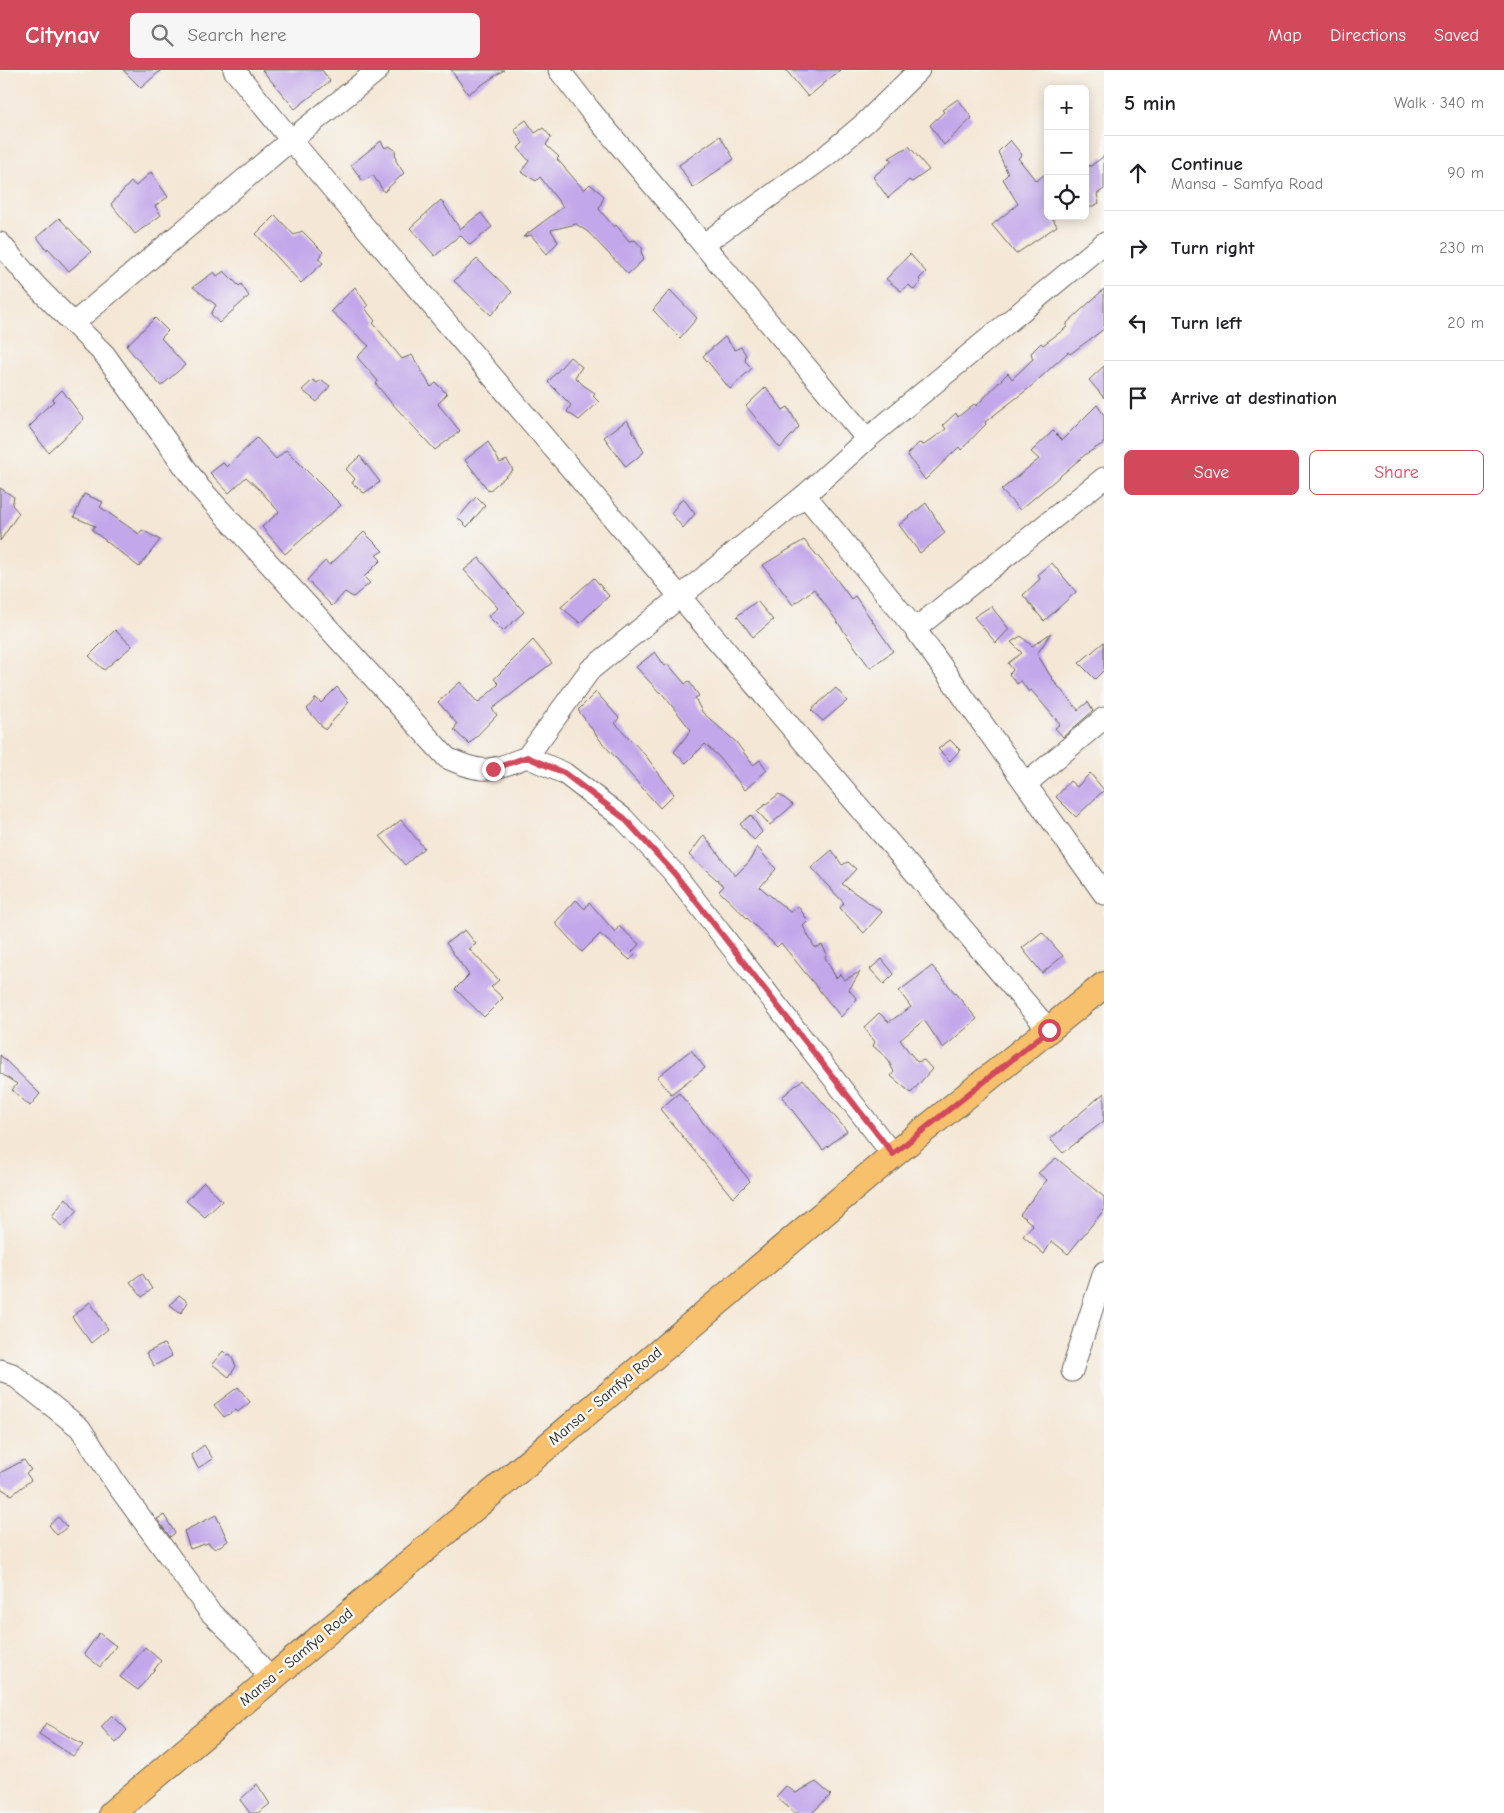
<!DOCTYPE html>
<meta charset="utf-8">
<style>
:root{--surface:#fff;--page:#f6f6f6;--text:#202124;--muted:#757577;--line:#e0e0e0;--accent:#d1495b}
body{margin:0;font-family:"Comic Neue",sans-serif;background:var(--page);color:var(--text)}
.controls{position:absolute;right:15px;top:15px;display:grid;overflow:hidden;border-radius:8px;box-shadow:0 2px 12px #0003}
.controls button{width:45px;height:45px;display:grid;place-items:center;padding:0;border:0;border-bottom:1px solid var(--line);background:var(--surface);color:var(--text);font:25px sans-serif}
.stop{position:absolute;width:15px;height:15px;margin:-11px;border:4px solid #d1495b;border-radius:50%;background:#fff}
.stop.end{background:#d1495b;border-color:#fff;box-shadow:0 1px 5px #0008}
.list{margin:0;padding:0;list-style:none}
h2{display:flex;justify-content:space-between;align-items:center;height:65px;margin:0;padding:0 20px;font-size:21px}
h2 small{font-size:16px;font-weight:400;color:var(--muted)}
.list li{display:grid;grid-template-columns:32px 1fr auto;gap:15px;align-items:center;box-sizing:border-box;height:75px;padding:0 20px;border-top:1px solid var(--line)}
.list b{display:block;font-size:19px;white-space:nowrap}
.list p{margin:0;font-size:16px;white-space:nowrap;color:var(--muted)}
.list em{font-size:16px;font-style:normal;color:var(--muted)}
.actions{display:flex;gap:10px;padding:15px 20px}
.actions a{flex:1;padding:11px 0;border:1px solid var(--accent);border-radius:8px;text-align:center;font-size:18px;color:var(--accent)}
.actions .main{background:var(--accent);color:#fff}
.icon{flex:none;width:28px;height:28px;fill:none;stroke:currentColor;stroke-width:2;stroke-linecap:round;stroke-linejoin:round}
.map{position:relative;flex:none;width:1104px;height:1743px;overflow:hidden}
header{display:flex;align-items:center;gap:30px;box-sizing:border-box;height:70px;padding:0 25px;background:var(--accent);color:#fff}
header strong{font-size:24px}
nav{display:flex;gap:28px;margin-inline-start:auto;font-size:18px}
.search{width:350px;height:45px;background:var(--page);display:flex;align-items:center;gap:12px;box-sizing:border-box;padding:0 18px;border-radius:8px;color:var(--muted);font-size:19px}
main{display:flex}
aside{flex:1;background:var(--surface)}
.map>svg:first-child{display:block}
.building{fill:#c2a7ea}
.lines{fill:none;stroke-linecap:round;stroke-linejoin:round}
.minor-casing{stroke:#68635d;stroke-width:23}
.major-casing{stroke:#68635d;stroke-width:28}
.minor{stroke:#fff;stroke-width:21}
.major{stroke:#f7c06c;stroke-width:26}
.route{stroke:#d1495b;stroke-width:6}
.labels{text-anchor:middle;stroke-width:5;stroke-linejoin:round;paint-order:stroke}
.street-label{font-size:15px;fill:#1c1c1c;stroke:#f6f6f2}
</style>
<header>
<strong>Citynav</strong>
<div class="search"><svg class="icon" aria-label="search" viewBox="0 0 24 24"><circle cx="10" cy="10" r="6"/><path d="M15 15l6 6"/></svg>Search here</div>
<nav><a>Map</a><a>Directions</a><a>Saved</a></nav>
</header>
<main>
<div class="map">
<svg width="1104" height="1743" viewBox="0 0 1104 1743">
<rect width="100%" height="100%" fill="#f6f6f2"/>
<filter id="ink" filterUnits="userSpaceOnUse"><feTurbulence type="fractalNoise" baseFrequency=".02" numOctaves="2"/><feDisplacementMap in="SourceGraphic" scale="10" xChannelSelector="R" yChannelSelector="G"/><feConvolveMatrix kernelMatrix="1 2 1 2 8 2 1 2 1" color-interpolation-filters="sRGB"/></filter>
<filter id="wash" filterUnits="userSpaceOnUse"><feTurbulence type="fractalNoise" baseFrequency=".0096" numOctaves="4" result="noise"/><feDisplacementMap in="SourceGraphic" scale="20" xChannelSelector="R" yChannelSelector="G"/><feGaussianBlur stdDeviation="1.12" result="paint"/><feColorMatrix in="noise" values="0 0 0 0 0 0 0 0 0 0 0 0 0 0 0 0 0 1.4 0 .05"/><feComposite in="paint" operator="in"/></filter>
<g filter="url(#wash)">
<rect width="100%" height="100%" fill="#f4e7d5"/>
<g id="blocks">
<g class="building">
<path d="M123,0h38l-20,18z"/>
<path d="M262,0h60l8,11 -35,28z"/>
<path d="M451,0h53l-36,24z"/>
<path d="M786,0h54l-32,27z"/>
<path d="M958,29l14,19 -28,27 -14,-20 14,-13 -2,-2z"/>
<path d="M526,50l9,13 8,-5 8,9 -5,8 13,12 -2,2 27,31 6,-6 14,12 -5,13 15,18 2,-2 13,16 6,-1 8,9 -2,3 3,7 -16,15 -40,-42 -12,-8 -25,6 7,12 -11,12 -16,-19 -8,2 40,-30 -23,-30 -4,4 -15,-9 8,-11 -11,-13 5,-5 -9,-14z"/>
<path d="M720,66l14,23 -41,29 -14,-23z"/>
<path d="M1010,70l12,15 -4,3 18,23 12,-9v44h3l6,10 -41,28 -24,-29 26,-21 -15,-25 5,-5 -10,-22z"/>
<path d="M381,71l4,7 4,-2 6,4 1,11 8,12 -20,19 -11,-17 -10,6 -12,-16z"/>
<path d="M909,76l20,24 -17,12 -3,-2 -21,18 -15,-21 19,-16 -3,-3z"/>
<path d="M1104,86v33l-7,5 2,9 -14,7v-45l6,1z"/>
<path d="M151,102l17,25 -13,9 6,9 -26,19 -24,-30 20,-22 5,4z"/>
<path d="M441,130l19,29 21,-16 11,14 -22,18 -10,-10 -25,21 -25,-28z"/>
<path d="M275,145l19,20 8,-4 21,21 -5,7 5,4 -22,20 -45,-49z"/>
<path d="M59,148l32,34 -22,19 -21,-23 -1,2 -10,-13z"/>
<path d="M910,184l16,18 -7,7 2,3 -7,8 -5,-5 -8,6 -15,-12z"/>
<path d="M477,189l35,33 -21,23 -37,-34z"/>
<path d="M224,201l15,15 2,-2 8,12 -30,27 -8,-9 5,-9 -23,-18 21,-15 3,4z"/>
<path d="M355,217l13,19 -3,2 10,13 -2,2 29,36 10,-4 19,32 5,-4 11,11 -9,10 22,27 -25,19 -46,-50 -13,-16 2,-3 -21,-24 12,-11 -38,-35z"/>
<path d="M1104,219v40l-34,25 -2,-2 -40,37 -43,33 1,2 -25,26 -2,-3 -34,33 -18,-26 12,-11 5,2 22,-16 -3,-4 13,-12 2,4 16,-13 2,2 32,-33 4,6 21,-20 -2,-6 10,-10 2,2 24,-18v-4z"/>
<path d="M670,220l27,28 -17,20 -27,-28z"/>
<path d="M155,248l13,13 -7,7 24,27 -24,21 -35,-40z"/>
<path d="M725,267l10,13 6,-3 5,8 -1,6 7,7 -22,21 -27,-33z"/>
<path d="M570,287l12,10 -7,10 8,8 12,8 -2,3 6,6 -20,18 -12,-8 4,-7 -23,-23z"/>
<path d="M1104,296v32l-15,-18z"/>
<path d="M313,310l4,3 5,-3 8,6 -13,16 -15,-12z"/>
<path d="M766,317l17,23 5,-3 11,20 -19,21 -34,-42z"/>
<path d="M62,320l22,29 -36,33 -19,-25 8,-8 -2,-1 19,-17 -1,-2z"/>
<path d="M1097,335l7,10v28l-18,11 -66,56 -19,-20 38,-31 -8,-7 22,-21 9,9z"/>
<path d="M627,350l17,32 -18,15 -22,-30z"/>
<path d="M257,368l19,21 10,-9 55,55 -56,49 -23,-27 17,-15 -18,-21 -15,-14 -17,16 -19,-20 13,-10 4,4z"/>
<path d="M488,372l12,21 7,-3 6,10 -24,21 -24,-31z"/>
<path d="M360,386l20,26 -16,11 -12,-10 3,-4 -9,-10z"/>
<path d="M0,418l14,9 -2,8 7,8 -19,28z"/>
<path d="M84,424l19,8 -3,5 39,27 3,-4 18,10 -21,27 -47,-37 3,-4 -21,-9z"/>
<path d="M476,427l9,9 -18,21 -9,-9z"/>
<path d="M683,428l12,16 -12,14 -12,-15z"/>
<path d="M926,433l19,30 -25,20 -21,-28z"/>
<path d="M364,462l19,19 -7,4 5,5 -17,17 6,6 -17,14 -8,-5 -13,14 -25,-26 18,-19 5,4z"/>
<path d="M804,470l28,33 19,26 4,-3 38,55 -23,17 -56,-79 -21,16 -30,-40z"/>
<path d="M479,488l45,54 -21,19 -15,-15 10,-8 -34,-38z"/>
<path d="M1052,493l24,29 -32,29 -21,-26 17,-16 -2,-4z"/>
<path d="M594,508l15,18 -29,27 -19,-16z"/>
<path d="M757,531l16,19 -20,17 -16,-21z"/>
<path d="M991,536l18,23 -13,14 -22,-26z"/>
<path d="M115,560l17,16 -28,24 -15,-14z"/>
<path d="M1051,563l-14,21 16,26 25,30 10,-8 5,9 -30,26 -8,-9 5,-4 -29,-34 -2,2 -8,-11 -4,3 -8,-10 4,-4 -5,-7 14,-10 -11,-11 10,-6 11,10z"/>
<path d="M533,570l19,23 -60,46 5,6 -28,29 -15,-14 3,-6 -19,-22 22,-20 18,21 21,-19 -5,-5z"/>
<path d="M1104,572v28l-9,9 -16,-16z"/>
<path d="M655,582l10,14 3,-2 17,20 4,-3 10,15 -4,2 7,14 34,30 17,23 7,-5 7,10 -22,20 -26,-33 -14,-13 -19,19 -12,-11 17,-22 -30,-38 -1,1 -24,-26z"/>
<path d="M337,617l12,15 -24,28 -18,-21 9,-11 5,5z"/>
<path d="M836,618l11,13 -24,20 -12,-11z"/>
<path d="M596,622l23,26 -4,5 31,33 28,38 -14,14 -60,-68 -22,-30z"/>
<path d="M950,670l10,10 -10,11 -12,-12z"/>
<path d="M1090,703l14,17 -28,27 -20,-20 14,-16 7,6z"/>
<path d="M779,724l14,11 -23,20 -13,-14z"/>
<path d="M751,745l11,17 -8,8 -14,-16z"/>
<path d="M401,750l23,28 -19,17 -25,-29z"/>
<path d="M704,765l31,41 14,-14 8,-15 19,22 -16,18 30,25 8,-6 10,15 -5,5 12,22 7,-3 5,9 -2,3 11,21 4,-4 4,6 16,-8 -11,18 8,9 -16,18 -60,-74 -4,4 -58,-56 5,-5 -35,-31z"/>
<path d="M832,780l10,15 6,-3 8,7 -14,15 40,28 -18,21 -24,-25 4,-5 -33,-35z"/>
<path d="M576,830l9,9 4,-7 26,30 4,-6 20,18 -7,8 3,3 -5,5 -30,-26 -18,18 -27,-29z"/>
<path d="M465,860l11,14 -7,5 30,31 -8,7 12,11 -19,19 -29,-28 14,-14 -23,-32z"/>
<path d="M1042,862l21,24 -21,17 -20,-25z"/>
<path d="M882,889l12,15 -10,10 -14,-15z"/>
<path d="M932,896l45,53 -34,29 -19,-28 -24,20 17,22 7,-2 8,9 -21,24 -20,-17 3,-4 -7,-14 -14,-12 2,-4 -11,-15 15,-14 10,9 22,-15 -12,-16z"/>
<path d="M691,980l14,18 -34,26 -14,-17z"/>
<path d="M0,985l40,39 -10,12 -18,-16 5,-6 -17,-11z"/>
<path d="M803,1009l44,52 -24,19 -41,-53z"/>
<path d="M679,1023l71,88 -17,17 -73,-89z"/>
<path d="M1104,1023v28l-41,32 -13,-14z"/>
<path d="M1056,1088l48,39v13l-36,44 -16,-13 -8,13 -21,-18 10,-11 -13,-11 27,-34 -9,-7z"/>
<path d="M204,1112l18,19 -17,16 -19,-16z"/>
<path d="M66,1128l11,13 -15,16 -10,-11z"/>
<path d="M142,1203l10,16 -10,8 -12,-15z"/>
<path d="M179,1225l9,7 -7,11 -11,-8z"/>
<path d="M90,1232l18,27 -17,14 -19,-26z"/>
<path d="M164,1274l8,12 -18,10 -8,-13z"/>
<path d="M223,1281l4,4 3,-1 6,12 -7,11 -17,-13z"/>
<path d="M238,1317l12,15 -12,10 -2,-2 -12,7 -10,-12z"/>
<path d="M204,1375l9,14 -15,9 -7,-13z"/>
<path d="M24,1390l7,10 -5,3 5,7 -19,15 -12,-7v-15z"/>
<path d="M164,1445l11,18 -5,4 -13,-18z"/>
<path d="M216,1445l12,26 -13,8 -7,-6 -18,6 -6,-18z"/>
<path d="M58,1447l9,10 -10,8 -8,-10z"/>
<path d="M99,1563l17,13 -16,21 -16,-13z"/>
<path d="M145,1577l16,14 -23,29 -18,-13z"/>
<path d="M112,1645l15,15 -11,13 -15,-16z"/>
<path d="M46,1653l37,22 -10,11 -34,-22z"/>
<path d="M816,1712l15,13 -19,18h-17l-19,-16 10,-11 10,7z"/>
<path d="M257,1714l13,20 -12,9h-8l-10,-13z"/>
</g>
</g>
</g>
<g filter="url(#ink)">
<use href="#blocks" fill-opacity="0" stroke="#68635d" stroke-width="1"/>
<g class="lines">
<g class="minor-casing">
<g id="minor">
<path d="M234,0l57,70 758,890"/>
<path d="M559,0l30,39 278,330 -62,56 -215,175 -63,87 37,16 59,45 51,55 219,282"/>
<path d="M0,173l36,43 69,69 94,132 248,271c38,17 42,13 80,-1"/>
<path d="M704,174l122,-88 40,-34 53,-52"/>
<path d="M75,252l216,-182 87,-70"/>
<path d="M867,369l237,-196"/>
<path d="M805,425l110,134 189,265"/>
<path d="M915,559l189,-151"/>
<path d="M1026,714l78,-66"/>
<path d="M0,1300l12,4 68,54 37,57 93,127 38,37 22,31"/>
<path d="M1072,1301l32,-99"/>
</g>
</g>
<g class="major-casing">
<path id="major" d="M112,1743l781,-658 211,-170"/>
</g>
<use href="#minor" class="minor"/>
<use href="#major" class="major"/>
</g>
</g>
<g class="lines" filter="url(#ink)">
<path class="route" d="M493,699l34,-12 37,16 60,45 50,55 219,281 156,-124"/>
</g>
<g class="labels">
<g class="street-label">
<text transform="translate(605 1326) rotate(-40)" y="5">Mansa - Samfya Road</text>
<text transform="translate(296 1587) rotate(-40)" y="5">Mansa - Samfya Road</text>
</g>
</g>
</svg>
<div class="controls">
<button>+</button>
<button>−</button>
<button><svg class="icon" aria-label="locate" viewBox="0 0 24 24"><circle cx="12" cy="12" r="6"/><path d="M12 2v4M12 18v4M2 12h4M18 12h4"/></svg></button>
</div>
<div class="stop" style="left:1049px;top:960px"></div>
<div class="stop end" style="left:493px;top:699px"></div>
</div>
<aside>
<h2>5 min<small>Walk · 340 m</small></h2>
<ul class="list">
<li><svg class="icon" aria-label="ahead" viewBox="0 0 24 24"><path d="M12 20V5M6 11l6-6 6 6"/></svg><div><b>Continue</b><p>Mansa - Samfya Road</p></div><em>90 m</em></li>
<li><svg class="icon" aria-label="right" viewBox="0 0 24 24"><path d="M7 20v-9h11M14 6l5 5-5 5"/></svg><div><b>Turn right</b></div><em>230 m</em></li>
<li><svg class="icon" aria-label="left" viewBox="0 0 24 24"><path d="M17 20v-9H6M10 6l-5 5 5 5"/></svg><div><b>Turn left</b></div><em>20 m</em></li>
<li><svg class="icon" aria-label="arrive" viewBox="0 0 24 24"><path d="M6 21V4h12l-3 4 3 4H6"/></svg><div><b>Arrive at destination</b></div></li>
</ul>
<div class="actions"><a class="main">Save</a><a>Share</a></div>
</aside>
</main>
